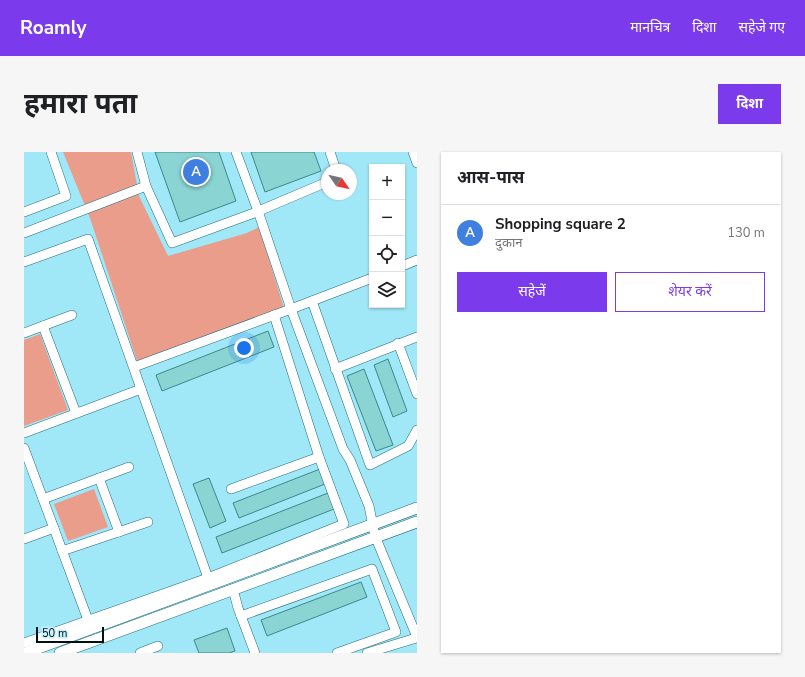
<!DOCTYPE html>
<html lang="hi">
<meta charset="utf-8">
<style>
:root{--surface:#fff;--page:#f6f6f6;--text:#202124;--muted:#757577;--line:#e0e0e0;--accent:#7c3aed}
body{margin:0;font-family:"Nunito Sans","Noto Sans Devanagari",sans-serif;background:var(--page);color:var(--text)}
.controls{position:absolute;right:12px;top:12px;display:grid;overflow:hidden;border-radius:0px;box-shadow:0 1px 3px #0004}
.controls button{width:36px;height:36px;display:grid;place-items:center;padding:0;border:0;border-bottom:1px solid var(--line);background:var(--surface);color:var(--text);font:20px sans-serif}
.compass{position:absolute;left:297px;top:12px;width:36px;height:36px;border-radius:50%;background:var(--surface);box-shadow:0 1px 3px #0004;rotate:124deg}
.scale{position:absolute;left:12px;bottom:10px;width:68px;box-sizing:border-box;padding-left:4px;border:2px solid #001015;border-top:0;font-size:11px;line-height:14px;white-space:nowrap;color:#001015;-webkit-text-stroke:3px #c6effa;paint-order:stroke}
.you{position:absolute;left:220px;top:196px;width:14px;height:14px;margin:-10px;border:3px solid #fff;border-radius:50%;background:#1a73e8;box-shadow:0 0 0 6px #1a73e833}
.badge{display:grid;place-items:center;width:26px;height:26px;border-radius:50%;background:var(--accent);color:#fff;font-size:13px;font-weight:700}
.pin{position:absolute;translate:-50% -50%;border:2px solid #fff;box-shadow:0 1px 4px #0006}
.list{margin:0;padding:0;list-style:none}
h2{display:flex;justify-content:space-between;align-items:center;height:52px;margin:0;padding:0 16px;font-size:17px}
h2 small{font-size:13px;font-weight:400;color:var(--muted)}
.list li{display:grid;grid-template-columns:26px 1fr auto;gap:12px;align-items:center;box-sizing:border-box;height:56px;padding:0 16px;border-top:1px solid var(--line)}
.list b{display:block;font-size:15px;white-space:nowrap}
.list p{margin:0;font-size:13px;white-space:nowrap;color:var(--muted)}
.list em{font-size:13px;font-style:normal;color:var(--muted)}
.actions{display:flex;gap:8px;padding:12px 16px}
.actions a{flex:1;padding:9px 0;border:1px solid var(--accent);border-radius:0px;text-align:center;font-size:14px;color:var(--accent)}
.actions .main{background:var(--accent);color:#fff}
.icon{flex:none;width:22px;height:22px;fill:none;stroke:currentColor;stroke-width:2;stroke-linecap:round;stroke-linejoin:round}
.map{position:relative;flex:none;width:393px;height:501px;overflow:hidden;border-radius:0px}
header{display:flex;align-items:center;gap:24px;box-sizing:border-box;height:56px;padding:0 20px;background:var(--accent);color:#fff}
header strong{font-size:19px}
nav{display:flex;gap:22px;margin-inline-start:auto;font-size:14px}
.intro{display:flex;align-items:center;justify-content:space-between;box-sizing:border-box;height:96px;padding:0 24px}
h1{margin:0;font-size:28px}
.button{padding:10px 18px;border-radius:0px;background:var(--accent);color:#fff;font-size:14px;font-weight:700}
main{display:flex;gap:24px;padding:0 24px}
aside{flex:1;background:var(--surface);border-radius:0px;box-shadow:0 1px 3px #0004}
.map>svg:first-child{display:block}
.green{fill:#ea9d8a}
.building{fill:#8ad5d4;stroke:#3c8887}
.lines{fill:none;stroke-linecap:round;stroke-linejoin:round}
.minor-casing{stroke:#236d7c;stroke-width:10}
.tertiary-casing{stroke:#236d7c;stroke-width:12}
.minor{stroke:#fff;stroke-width:9}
.tertiary{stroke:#fff;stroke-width:11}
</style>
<header>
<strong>Roamly</strong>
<nav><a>मानचित्र</a><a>दिशा</a><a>सहेजे गए</a></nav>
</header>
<div class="intro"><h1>हमारा पता</h1><a class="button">दिशा</a></div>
<main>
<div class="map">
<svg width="393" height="501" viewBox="0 0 393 501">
<rect width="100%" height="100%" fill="#a0e7f8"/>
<g class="green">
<path d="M39,0h68l8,44 29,60 79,-23 12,-6 25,81 -145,59 -49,-149z"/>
<path d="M16,182l28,76 -44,16v-86z"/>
<path d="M70,337l14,38 -40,14 -14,-37z"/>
</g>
<g class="building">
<path d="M131,0h64l17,49 -56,21z"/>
<path d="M227,0h63l7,19 -56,21z"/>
<path d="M244,179l6,16 -112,44 -6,-16z"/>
<path d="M364,207l19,52 -14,6 -19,-52z"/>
<path d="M340,217l29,76 -17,6 -29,-75z"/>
<path d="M296,317l5,15 -86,34 -6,-15z"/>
<path d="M185,326l17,43 -16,7 -17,-44z"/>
<path d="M304,341l6,16 -112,44 -6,-16z"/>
<path d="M337,430l6,15 -100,39 -6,-16z"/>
<path d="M203,476l8,23 -6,2h-30l-5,-13z"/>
</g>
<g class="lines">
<g class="minor-casing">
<g id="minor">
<path d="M113,0l9,34 26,57 82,-30 73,-31"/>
<path d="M212,0l22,59 33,98 81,-31"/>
<path d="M306,0l6,18"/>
<path d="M389,0l4,11"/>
<path d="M0,60l42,-16 -15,-44"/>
<path d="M0,81l122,-47"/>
<path d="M0,110l64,-23 120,339"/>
<path d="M378,114l15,-6"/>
<path d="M288,149l58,164 38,-19 9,-16"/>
<path d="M19,174l33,87"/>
<path d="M0,181l48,-18"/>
<path d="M374,191l19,51"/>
<path d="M110,215l157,-58 52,140 7,11 19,46 6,30 42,101"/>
<path d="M311,217l82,-32"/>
<path d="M0,281l117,-44"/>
<path d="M0,296l64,172"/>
<path d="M75,326l20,54"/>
<path d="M207,337l88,-32"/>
<path d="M19,347l86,-32"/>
<path d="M0,387l30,-11"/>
<path d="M38,399l86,-29"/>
<path d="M209,437l5,19 17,45"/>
<path d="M217,464l131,-47 24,63 -59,21"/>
<path d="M0,491l184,-65 136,-54 -25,-67 -45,-142"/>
<path d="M116,501l18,-7"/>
<path d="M343,501l49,-15"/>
</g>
</g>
<g class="tertiary-casing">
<g id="tertiary">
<path d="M1,501l392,-145"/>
<path d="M36,501l357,-131"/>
</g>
</g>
<use href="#minor" class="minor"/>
<use href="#tertiary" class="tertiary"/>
</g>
</svg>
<div class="controls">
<button>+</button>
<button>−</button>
<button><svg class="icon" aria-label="locate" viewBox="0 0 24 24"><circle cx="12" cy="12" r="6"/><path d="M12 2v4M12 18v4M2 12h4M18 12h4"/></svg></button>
<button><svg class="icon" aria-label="layers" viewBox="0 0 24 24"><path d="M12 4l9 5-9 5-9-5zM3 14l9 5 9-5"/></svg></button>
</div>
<svg class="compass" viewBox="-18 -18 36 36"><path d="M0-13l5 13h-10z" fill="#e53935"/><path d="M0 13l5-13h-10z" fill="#757577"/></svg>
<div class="scale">50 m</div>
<div class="you"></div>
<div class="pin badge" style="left:172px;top:20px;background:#3f7fe0">A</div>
</div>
<aside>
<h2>आस-पास<small></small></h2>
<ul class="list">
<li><span class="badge" style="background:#3f7fe0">A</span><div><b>Shopping square 2</b><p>दुकान</p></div><em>130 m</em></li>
</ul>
<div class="actions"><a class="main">सहेजें</a><a>शेयर करें</a></div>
</aside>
</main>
